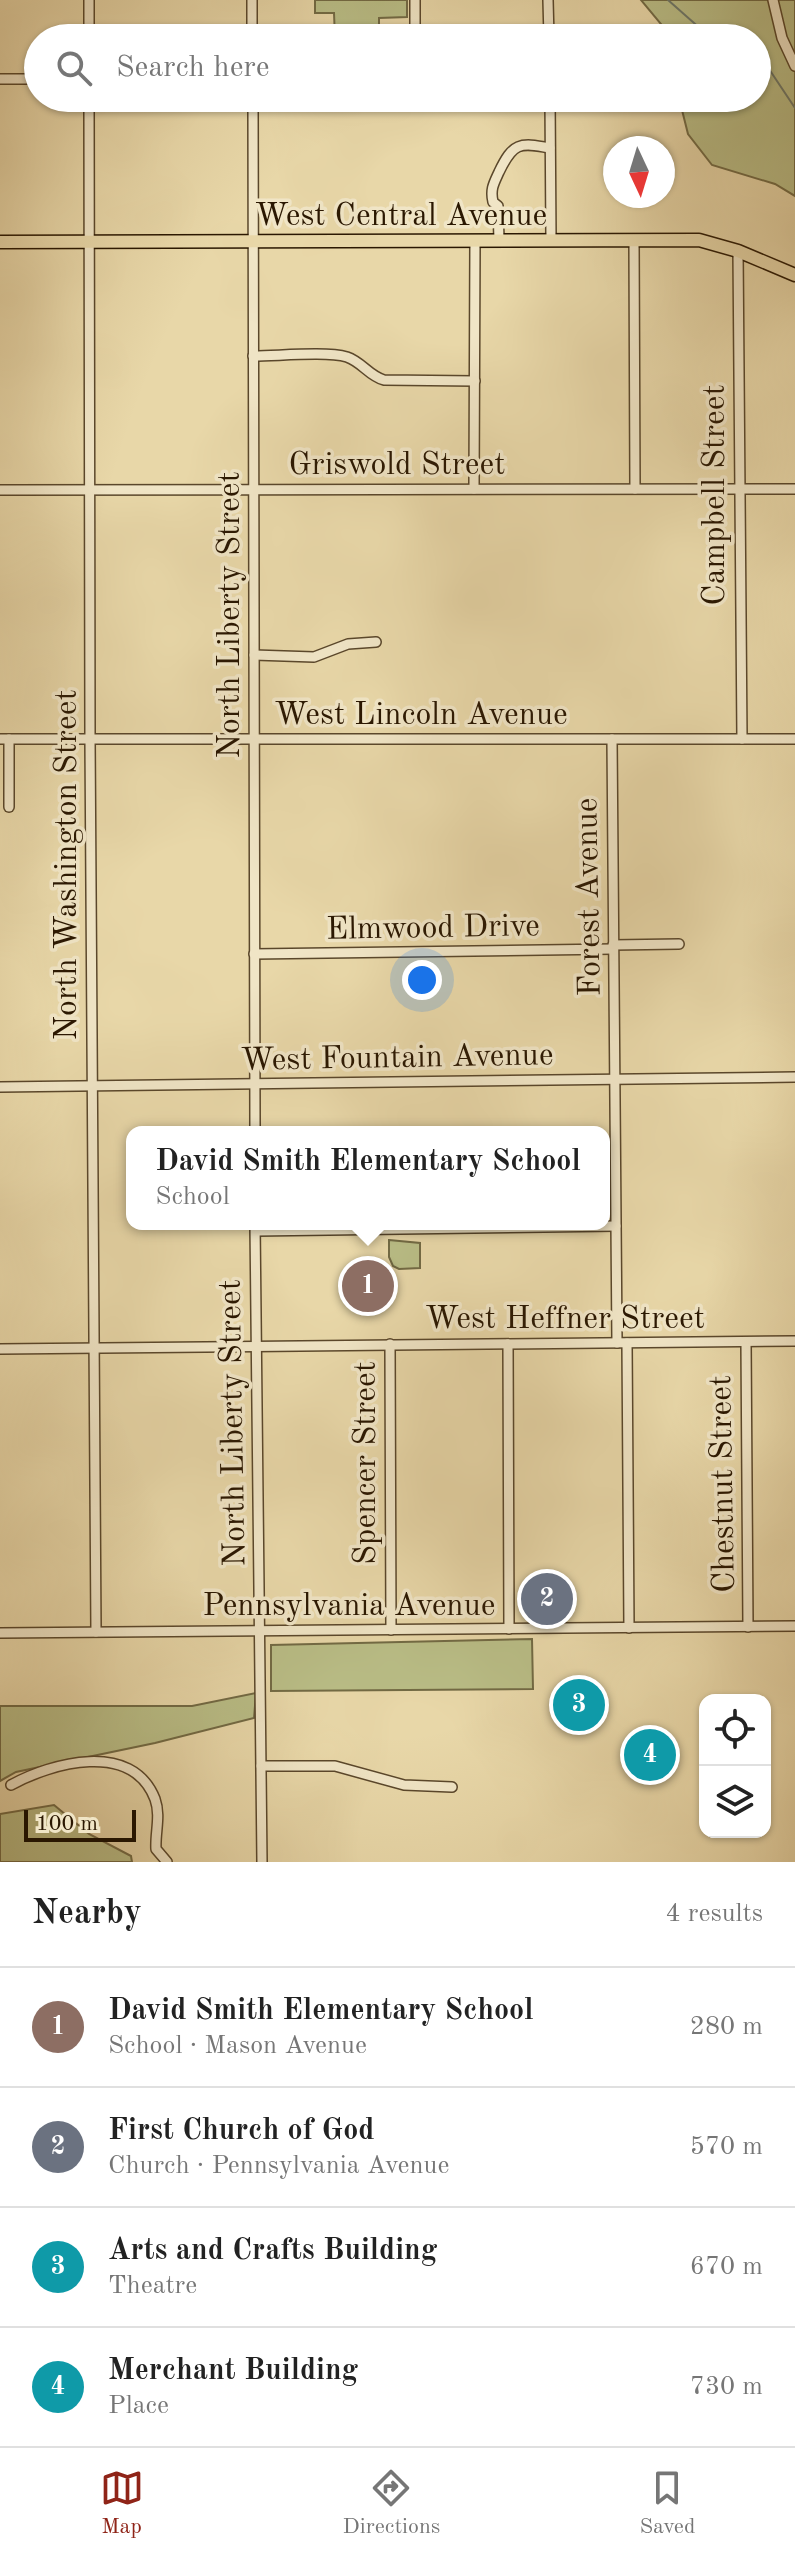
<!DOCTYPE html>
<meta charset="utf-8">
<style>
:root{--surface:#fff;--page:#f2f2f2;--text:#222;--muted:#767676;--line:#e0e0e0;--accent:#8f2418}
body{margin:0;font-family:"Old Standard TT",serif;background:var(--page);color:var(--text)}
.controls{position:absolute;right:24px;bottom:24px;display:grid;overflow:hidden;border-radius:16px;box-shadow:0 2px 6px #0004}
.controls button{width:72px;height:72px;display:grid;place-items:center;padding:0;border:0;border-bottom:2px solid var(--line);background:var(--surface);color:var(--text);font:40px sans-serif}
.compass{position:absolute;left:603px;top:136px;width:72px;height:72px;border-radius:50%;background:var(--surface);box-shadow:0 2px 6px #0004;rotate:176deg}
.scale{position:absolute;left:24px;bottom:20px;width:112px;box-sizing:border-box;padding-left:8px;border:4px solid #2a1701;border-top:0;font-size:22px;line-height:28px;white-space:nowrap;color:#2a1701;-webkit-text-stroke:6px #f0e5c6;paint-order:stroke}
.you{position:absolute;left:422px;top:980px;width:28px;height:28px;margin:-20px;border:6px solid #fff;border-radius:50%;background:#1a73e8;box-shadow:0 0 0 12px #1a73e833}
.badge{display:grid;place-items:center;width:52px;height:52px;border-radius:50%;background:var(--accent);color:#fff;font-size:26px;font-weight:700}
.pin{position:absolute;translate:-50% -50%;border:4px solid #fff;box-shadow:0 2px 8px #0006}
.popup{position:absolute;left:126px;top:1126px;width:484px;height:104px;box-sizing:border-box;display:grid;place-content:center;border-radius:16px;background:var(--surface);filter:drop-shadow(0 2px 6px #0005);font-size:26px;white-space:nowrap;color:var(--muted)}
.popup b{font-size:30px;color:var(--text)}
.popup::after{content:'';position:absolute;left:50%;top:100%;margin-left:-16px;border:16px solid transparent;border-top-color:var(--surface)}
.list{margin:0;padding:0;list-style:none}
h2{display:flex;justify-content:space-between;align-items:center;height:104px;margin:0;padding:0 32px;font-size:34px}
h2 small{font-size:26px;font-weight:400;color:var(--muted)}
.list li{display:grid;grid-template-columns:52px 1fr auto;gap:24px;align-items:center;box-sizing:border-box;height:120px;padding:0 32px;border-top:2px solid var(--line)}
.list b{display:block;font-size:30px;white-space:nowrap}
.list p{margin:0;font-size:26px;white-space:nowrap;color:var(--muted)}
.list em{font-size:26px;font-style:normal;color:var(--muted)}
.icon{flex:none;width:44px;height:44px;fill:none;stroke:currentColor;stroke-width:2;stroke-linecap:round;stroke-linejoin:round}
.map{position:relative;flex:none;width:795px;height:1862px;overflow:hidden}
.search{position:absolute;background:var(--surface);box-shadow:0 2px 6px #0004;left:24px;right:24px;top:24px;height:88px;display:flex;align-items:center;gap:20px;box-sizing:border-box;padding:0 28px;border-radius:44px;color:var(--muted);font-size:30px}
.sheet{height:584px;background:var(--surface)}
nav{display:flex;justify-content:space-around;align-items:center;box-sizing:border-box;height:112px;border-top:2px solid var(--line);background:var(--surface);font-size:22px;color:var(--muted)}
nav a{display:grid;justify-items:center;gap:4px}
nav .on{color:var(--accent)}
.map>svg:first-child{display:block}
.green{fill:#b9bd86;stroke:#726a44;stroke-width:2}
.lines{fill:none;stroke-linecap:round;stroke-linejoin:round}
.stream{stroke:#6d786a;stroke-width:2}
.minor-casing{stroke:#5a472b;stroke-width:12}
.major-casing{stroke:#2a1701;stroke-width:15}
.minor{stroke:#f0e5c6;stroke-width:9}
.major{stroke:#e8d7a8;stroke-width:12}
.labels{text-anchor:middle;stroke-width:7;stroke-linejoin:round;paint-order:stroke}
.street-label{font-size:32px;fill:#2a1701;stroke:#f0e5c6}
</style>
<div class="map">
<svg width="795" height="1862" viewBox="0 0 795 1862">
<rect width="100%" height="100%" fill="#e8d7a8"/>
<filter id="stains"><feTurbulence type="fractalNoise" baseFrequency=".0025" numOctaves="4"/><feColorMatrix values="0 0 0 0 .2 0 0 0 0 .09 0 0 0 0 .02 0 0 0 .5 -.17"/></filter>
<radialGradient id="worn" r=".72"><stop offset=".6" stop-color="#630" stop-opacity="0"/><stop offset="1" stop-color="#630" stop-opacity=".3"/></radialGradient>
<g class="green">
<path d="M315,0h92v17l-28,1v20h-44l-1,-25h-19z"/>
<path d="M641,0h154v196l-20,-12 -63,-19 -24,-31 -9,-36h78v-60h-91v-8z"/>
<path d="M389,1240l31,3v25l-21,1 -6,-3 -4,-9z"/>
<path d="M532,1639l1,50 -262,2v-46z"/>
<path d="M256,1693l-2,25 -99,25 -139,29 -16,9v-75h192z"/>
<path d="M54,1805l35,29 42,22 1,6h-132v-48z"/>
</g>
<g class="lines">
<g class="stream">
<path d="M668,0l43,38"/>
<path d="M757,51l38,57"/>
</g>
<g class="minor-casing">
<g id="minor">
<path d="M89,0v38"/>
<path d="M415,0v38"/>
<path d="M548,0l1,38"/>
<path d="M773,0l9,38 13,28"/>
<path d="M252,38v-38"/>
<path d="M0,79h38"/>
<path d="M89,98l1,641 6,893"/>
<path d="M253,98l2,1034"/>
<path d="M550,98l1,142"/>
<path d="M499,240l-1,-34 -5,-4c-3,-13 1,-19 6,-30 14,-29 20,-30 51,-24"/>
<path d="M634,240l1,249"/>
<path d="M738,251l4,488"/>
<path d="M253,356c25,0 73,-5 94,1 15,5 22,19 37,23l91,1"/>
<path d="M474,489l1,-249"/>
<path d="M0,490l795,-1"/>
<path d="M254,655l60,2 34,-13 28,-2"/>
<path d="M0,739h795"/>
<path d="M612,739l5,604"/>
<path d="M9,807v-68"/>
<path d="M613,945l66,-1"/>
<path d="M254,954l359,-5"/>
<path d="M0,1087l795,-10"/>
<path d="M255,1224l7,638"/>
<path d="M256,1231l360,-5"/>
<path d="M746,1342l2,285"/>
<path d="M627,1343l2,285"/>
<path d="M390,1344l1,286"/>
<path d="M508,1344l1,285"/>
<path d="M0,1349l795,-8"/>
<path d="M0,1633l795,-7"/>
<path d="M261,1766h74l69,19 48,2"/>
<path d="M11,1785c40,-22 121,-45 144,14 6,17 0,33 1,50l11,13"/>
</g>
</g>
<g class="major-casing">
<path id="major" d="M0,242l699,-2 39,11 57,24"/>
</g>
<use href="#minor" class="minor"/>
<use href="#major" class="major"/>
</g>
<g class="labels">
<g class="street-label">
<text x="401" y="225">West Central Avenue</text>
<text x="397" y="474">Griswold Street</text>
<text transform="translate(713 495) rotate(-90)" y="11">Campbell Street</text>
<text transform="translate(228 615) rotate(-90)" y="11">North Liberty Street</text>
<text x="421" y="724">West Lincoln Avenue</text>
<text transform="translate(65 865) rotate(-90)" y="11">North Washington Street</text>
<text transform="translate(587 897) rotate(-91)" y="11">Forest Avenue</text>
<text transform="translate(433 926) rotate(-1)" y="11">Elmwood Drive</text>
<text transform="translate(397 1056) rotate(-1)" y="11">West Fountain Avenue</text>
<text x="565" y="1328">West Heffner Street</text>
<text transform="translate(231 1423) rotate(-91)" y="11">North Liberty Street</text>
<text transform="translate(364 1463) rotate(-90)" y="11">Spencer Street</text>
<text transform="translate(721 1484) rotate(-91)" y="11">Chestnut Street</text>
<text x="349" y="1615">Pennsylvania Avenue</text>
</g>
</g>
<rect width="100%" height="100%" filter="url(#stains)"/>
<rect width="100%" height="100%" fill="url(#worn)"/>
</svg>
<div class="controls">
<button><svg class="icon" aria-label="locate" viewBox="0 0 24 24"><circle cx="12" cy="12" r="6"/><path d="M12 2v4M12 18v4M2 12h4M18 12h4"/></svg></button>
<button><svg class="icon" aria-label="layers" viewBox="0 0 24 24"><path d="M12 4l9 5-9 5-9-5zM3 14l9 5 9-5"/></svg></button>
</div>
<svg class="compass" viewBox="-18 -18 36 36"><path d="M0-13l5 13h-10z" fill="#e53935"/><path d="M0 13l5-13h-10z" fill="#767676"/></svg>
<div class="scale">100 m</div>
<div class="you"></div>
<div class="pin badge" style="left:368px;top:1286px;background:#8d6e63">1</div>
<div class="popup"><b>David Smith Elementary School</b>School</div>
<div class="pin badge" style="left:547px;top:1599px;background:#6b7280">2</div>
<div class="pin badge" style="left:579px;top:1705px;background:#0f9aa8">3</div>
<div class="pin badge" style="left:650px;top:1755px;background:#0f9aa8">4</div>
<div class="search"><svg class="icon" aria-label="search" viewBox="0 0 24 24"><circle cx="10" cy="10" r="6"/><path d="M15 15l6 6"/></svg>Search here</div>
</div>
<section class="sheet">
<h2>Nearby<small>4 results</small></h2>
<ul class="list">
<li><span class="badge" style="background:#8d6e63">1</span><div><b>David Smith Elementary School</b><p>School · Mason Avenue</p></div><em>280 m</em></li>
<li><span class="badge" style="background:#6b7280">2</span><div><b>First Church of God</b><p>Church · Pennsylvania Avenue</p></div><em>570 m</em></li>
<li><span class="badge" style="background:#0f9aa8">3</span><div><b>Arts and Crafts Building</b><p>Theatre</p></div><em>670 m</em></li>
<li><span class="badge" style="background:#0f9aa8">4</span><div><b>Merchant Building</b><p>Place</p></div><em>730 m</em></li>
</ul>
</section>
<nav>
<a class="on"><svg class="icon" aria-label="map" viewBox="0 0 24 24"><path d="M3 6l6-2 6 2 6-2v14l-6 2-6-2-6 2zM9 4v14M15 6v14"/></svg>Map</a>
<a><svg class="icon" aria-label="directions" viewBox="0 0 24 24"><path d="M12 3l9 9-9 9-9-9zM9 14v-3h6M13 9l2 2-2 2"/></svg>Directions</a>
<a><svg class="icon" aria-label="saved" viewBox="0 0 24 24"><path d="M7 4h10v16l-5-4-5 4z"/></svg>Saved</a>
</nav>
